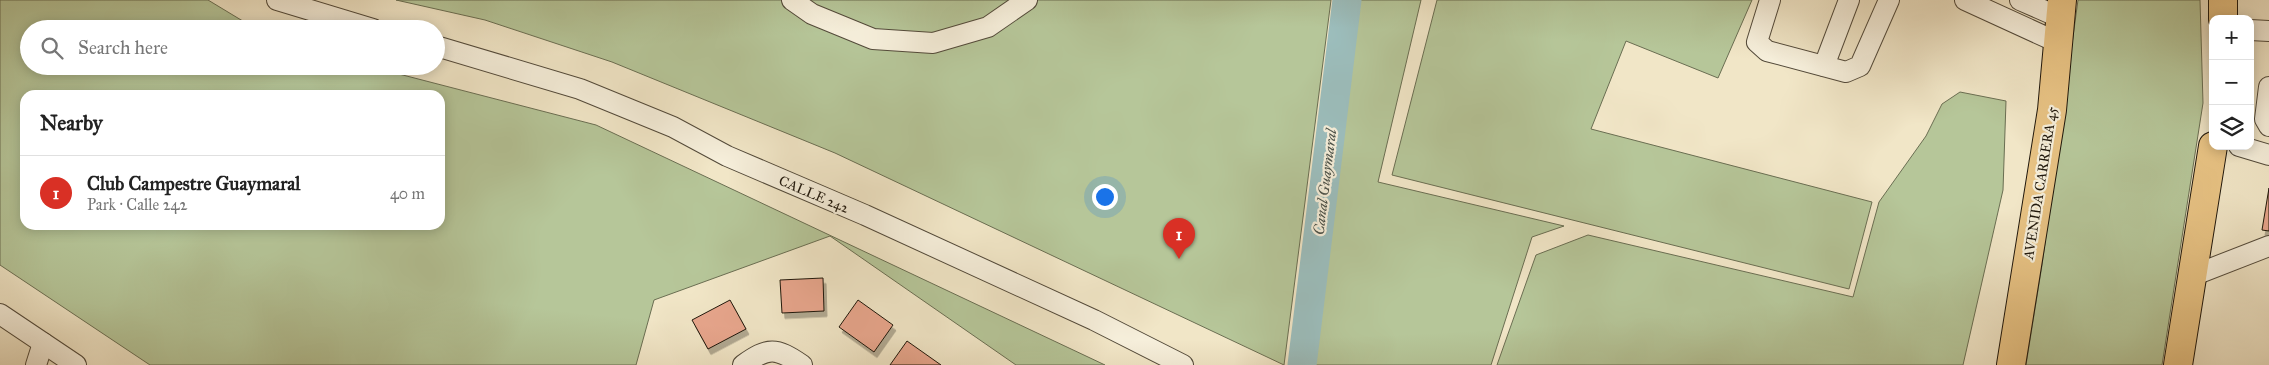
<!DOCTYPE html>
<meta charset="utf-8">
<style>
:root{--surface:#fff;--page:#f2f2f2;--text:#222;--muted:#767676;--line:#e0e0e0;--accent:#d93025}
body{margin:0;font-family:"IM FELL Great Primer",serif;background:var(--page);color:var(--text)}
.controls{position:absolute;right:15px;top:15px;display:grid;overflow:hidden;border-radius:10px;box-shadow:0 2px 12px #0003}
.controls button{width:45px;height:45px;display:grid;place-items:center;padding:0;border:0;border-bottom:1px solid var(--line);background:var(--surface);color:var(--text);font:25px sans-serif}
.you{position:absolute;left:1104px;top:196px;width:18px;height:18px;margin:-12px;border:4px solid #fff;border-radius:50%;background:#1a73e8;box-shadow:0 0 0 8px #1a73e833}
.badge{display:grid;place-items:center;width:32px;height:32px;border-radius:50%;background:var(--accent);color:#fff;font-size:16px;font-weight:700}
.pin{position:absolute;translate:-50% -41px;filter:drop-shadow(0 1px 2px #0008)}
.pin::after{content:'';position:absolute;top:26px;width:18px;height:15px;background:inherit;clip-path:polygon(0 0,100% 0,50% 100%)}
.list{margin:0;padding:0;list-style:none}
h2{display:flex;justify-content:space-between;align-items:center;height:65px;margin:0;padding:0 20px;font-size:21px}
h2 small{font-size:16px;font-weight:400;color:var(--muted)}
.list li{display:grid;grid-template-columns:32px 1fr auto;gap:15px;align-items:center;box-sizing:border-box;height:75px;padding:0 20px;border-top:1px solid var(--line)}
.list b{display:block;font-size:19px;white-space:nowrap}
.list p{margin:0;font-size:16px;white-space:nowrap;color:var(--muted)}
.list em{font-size:16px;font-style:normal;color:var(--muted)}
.icon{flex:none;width:28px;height:28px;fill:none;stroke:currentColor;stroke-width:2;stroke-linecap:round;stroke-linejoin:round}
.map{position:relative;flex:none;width:2269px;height:365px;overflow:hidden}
.search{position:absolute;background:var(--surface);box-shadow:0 2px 12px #0003;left:20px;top:20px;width:425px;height:55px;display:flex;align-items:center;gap:12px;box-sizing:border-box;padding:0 18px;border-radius:28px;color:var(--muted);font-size:19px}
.panel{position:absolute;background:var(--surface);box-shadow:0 2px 12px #0003;left:20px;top:90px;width:425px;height:140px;border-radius:15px}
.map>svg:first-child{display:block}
.green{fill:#b6c699;stroke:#6a6e52;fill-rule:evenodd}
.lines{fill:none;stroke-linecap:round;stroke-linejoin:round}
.river{stroke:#9cbebd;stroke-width:29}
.building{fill:#e8a68d;stroke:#1e160b;filter:url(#shadow)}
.minor-casing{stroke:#534a3a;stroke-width:22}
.highway-casing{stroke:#1e160b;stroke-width:30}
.minor{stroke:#f6efdb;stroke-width:20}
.highway{stroke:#e8c384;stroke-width:28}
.labels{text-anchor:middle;stroke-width:4.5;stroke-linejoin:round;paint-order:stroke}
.street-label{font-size:14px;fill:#1e160b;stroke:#f6efdb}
.water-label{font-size:15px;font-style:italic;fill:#4a5149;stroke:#f6efdb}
</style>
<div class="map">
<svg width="2269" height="365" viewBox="0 0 2269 365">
<defs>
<filter id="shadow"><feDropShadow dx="3" dy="5.5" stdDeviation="0" flood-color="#0004"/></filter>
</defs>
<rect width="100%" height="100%" fill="#f1e6c7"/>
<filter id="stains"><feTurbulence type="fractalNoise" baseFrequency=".004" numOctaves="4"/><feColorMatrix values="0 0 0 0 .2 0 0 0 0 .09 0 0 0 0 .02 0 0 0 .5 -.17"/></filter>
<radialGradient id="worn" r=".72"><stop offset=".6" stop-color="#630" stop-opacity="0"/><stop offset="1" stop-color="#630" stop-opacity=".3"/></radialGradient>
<g class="green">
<path d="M0,0h208l48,29h-227v37h339l228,59 509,240h-89l-186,-129 -176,64 -18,65h-486l-150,-100zM25,95h415v130h-415z"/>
<path d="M396,0h935l-47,365 -449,-212 -223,-91 -127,-42z"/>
<path d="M1345,0h76l-43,182 186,44 -32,11 -41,128h-197z"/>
<path d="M1437,0h315l-34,78 -92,-37 -35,88 281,73 -23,87 -457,-114z"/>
<path d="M2078,0h122l3,103 -41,262h-136l16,-100z"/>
<path d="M1960,92l46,9 -3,89 -40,175h-466l39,-110 52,-20 265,62 26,-95 47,-66 16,-32z"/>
</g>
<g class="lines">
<path class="river" d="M1302,365l45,-365"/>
</g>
<g class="building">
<path d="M2269,188v43l-7,-1z"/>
<path d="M823,278l1,33 -42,2 -2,-33z"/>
<path d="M730,300l16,29 -38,20 -16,-29z"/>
<path d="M858,300l35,25 -19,27 -35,-25z"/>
<path d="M907,341l34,24h-51z"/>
</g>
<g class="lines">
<g class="minor-casing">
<g id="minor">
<path d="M277,0l96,29"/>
<path d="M792,0l20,14 61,25 60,4 55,-16 39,-27"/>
<path d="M1770,0l-13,42 10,9 79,21 14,-6 29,-66"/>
<path d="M1965,0l94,43"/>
<path d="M2020,0l41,18"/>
<path d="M2250,30l19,1"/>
<path d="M436,46l144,43 93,38 54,29 138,59 229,105 89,45"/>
<path d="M1824,66l25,-66"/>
<path d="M2269,87l-4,32 4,7"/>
<path d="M2239,146l30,9"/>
<path d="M2192,276l77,-30"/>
<path d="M0,314l76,51"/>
<path d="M36,365l7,-22"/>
<path d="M743,365c25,-18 33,-18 59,0"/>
</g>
</g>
<g class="highway-casing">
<g id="highway">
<path d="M2223,19v-19"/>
<path d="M2011,365l41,-255 10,-110"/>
<path d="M2178,365l35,-219"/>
</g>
</g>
<use href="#minor" class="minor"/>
<use href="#highway" class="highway"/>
</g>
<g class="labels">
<g class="street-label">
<text transform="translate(2040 183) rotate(-81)" y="5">AVENIDA CARRERA 45</text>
<text transform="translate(814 194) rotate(23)" y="5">CALLE 242</text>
</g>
<g class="water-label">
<text transform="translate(1325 182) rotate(-83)" y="5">Canal Guaymaral</text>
</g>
</g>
<rect width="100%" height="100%" filter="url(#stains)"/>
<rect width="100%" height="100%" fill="url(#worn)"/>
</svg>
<div class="controls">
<button>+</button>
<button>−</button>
<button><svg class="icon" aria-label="layers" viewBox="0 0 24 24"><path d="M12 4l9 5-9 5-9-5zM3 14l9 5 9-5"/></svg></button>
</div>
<div class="you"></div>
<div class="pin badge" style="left:1179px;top:259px">1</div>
<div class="search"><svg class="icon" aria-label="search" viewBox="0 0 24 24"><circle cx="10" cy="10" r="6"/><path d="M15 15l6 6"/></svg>Search here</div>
<section class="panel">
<h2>Nearby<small></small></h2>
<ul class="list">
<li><span class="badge">1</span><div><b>Club Campestre Guaymaral</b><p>Park · Calle 242</p></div><em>40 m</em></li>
</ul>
</section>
</div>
